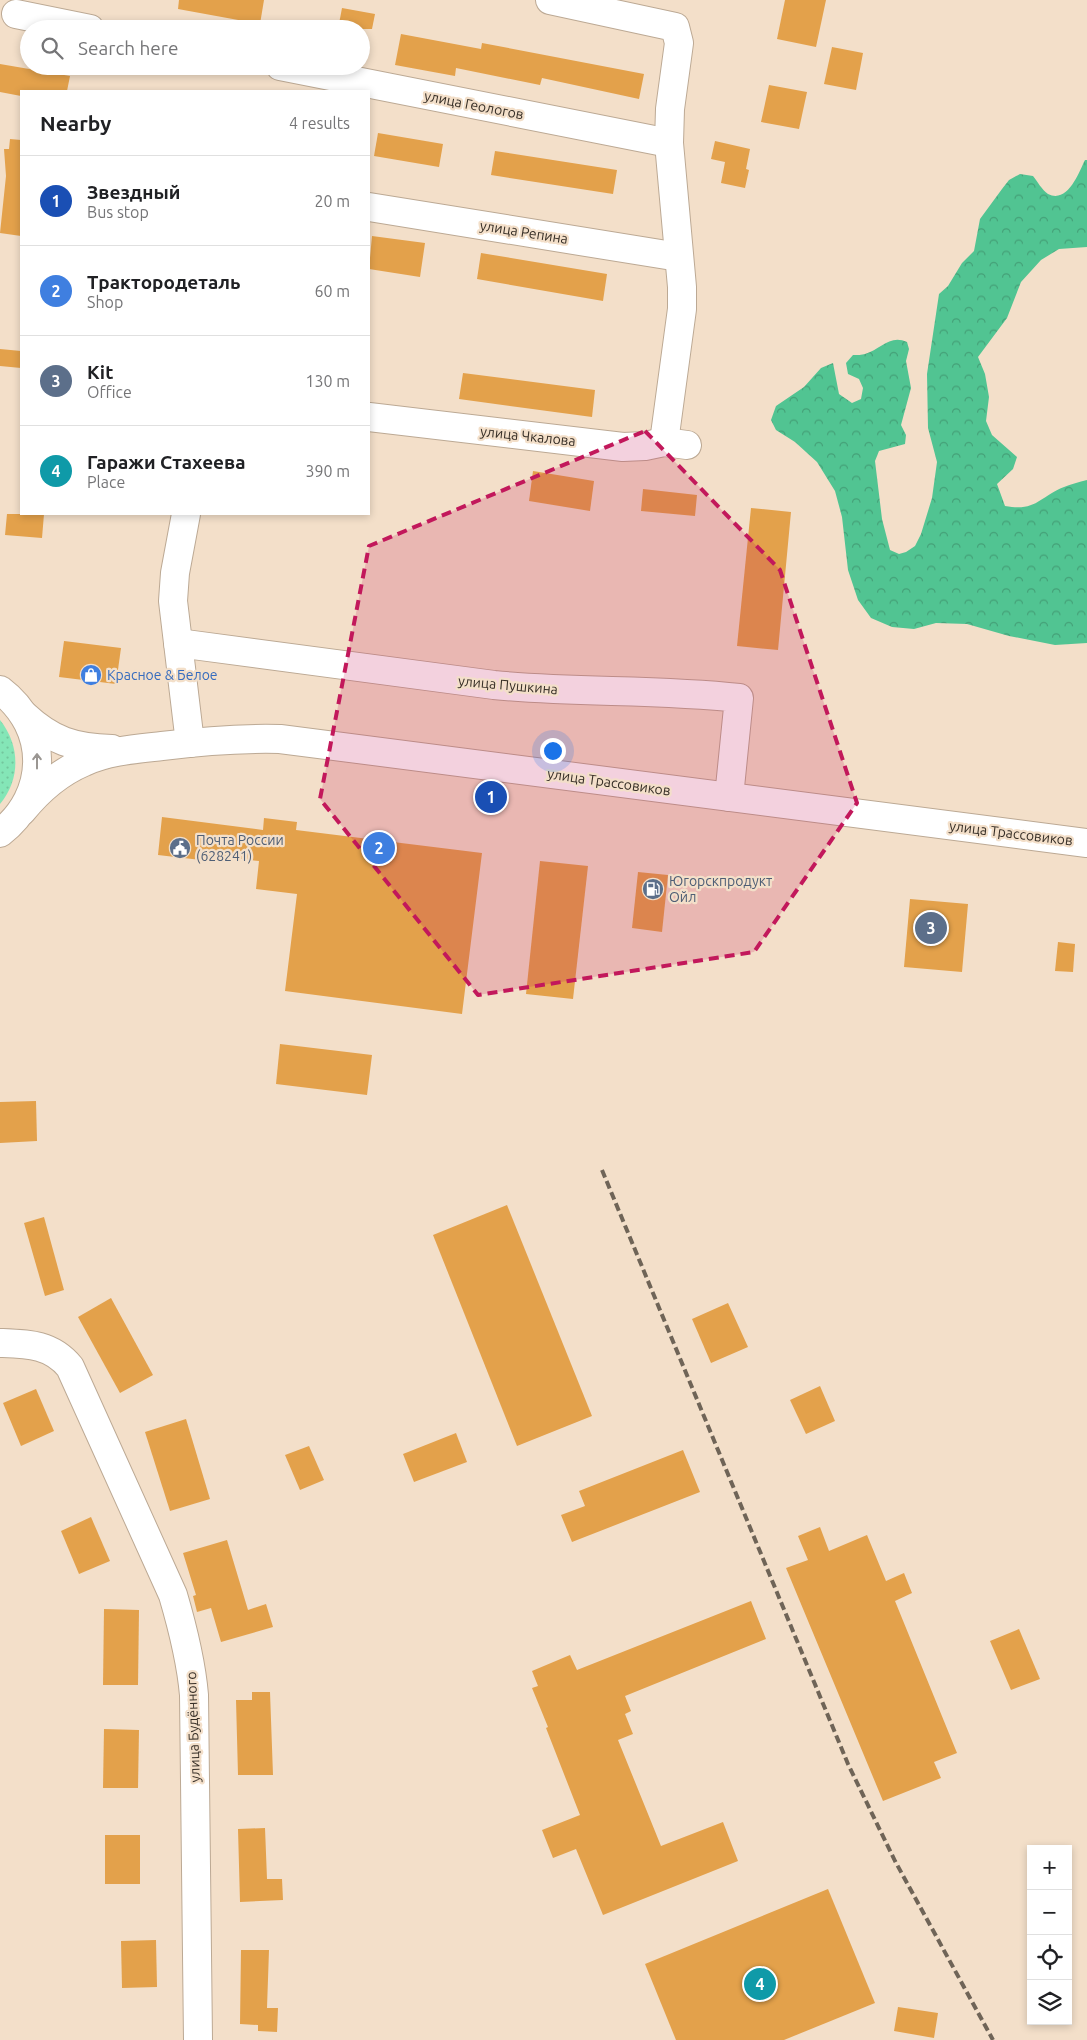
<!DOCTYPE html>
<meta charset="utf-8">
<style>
:root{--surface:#fff;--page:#f6f6f6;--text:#202124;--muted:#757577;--line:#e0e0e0;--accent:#1a73e8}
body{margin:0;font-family:Ubuntu,sans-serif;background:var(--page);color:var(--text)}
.controls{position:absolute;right:15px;bottom:15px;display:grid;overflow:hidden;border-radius:0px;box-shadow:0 2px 8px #0003}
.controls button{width:45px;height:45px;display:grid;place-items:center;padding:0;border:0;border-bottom:1px solid var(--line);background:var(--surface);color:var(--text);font:25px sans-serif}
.you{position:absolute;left:552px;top:750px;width:18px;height:18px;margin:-12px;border:4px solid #fff;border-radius:50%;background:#1a73e8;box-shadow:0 0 0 8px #1a73e833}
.badge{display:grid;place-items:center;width:32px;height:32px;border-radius:50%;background:var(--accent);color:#fff;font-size:16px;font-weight:700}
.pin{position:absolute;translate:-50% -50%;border:2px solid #fff;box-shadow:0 1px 5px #0006}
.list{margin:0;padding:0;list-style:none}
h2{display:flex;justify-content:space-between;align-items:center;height:65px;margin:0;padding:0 20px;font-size:21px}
h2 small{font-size:16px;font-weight:400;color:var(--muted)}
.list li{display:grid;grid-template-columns:32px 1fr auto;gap:15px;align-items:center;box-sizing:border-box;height:90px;padding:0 20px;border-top:1px solid var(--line)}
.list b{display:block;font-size:19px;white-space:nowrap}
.list p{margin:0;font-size:16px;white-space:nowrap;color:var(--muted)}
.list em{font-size:16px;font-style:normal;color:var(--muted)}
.icon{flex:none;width:28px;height:28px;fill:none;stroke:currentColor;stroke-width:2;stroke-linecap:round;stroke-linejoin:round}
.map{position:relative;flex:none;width:1087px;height:2040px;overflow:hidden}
.search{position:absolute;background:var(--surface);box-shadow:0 2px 8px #0003;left:20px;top:20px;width:350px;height:55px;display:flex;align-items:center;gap:12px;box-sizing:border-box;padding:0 18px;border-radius:28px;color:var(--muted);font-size:19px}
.panel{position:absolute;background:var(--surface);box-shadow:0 2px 8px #0003;left:20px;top:90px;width:350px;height:425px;border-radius:0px}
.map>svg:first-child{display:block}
.grass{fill:url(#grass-dots)}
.forest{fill:url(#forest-crowns)}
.building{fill:#e3a14b}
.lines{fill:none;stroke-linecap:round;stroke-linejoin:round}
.minor-casing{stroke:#bca994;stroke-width:30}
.major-casing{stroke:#bca994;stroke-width:30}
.minor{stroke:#fff;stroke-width:28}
.major{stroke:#fff;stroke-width:28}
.rail{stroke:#6f6457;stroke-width:4;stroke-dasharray:8 4;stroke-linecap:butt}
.oneway{stroke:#9a9692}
.marked{fill:#c2185b;fill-opacity:0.2;stroke:#c2185b;stroke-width:4;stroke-dasharray:10 6;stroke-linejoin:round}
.labels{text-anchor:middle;stroke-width:4.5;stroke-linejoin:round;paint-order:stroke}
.street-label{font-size:14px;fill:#362e26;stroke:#f3dfc9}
.shop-label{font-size:14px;fill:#366cbe;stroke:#f3dfc9;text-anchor:start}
.service-label{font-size:14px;fill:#4e5e75;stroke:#f3dfc9;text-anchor:start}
</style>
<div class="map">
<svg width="1087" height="2040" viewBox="0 0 1087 2040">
<defs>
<pattern id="grass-dots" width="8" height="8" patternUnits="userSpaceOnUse" patternTransform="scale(1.25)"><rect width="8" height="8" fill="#84e6b7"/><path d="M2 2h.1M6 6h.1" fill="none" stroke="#73c69d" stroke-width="1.8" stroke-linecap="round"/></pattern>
<pattern id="forest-crowns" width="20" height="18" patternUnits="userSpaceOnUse" patternTransform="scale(1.25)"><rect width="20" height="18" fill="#51c492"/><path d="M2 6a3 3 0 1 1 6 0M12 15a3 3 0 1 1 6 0" fill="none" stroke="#44a077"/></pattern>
</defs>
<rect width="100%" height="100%" fill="#f3dfc9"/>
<path class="grass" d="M0,720c20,25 21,59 0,84z"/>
<path class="forest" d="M1085,160h2v87l-28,2 -18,11 -20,22 -14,36 -29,39 7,17 4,23 -3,24 6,14 25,22 -4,12 -16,15 8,22c31,6 34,-9 59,-19 7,-3 15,-5 23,-7v163l-32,2 -46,-9 -42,-12 -31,-1 -22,6 -22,-2 -21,-9 -13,-18 -10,-30 -6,-53 -7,-26 -18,-29 -22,-20 -19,-12 -5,-10 5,-14 28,-19 17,-19 12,-5 6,31 13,9 9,-4 2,-11 -4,-9 -11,-5 -2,-11 7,-8c4,0 9,0 12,-1 16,-5 25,-20 42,-12l2,7 -3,12 5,27 -10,37 5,10 -1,9 -26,7 -4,10 7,58 8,31 9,4 7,-2 9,-6 6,-12 11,-36 5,-36 -9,-34 -1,-54 12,-80 9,-8 14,-23 12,-12 6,-32 22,-30 7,-9 11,-6 13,2c4,5 9,14 15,18 20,10 31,-22 37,-34z"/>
<g class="building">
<path d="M179,0h85l-4,24 -82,-15z"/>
<path d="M785,0h41l-10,47 -39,-8z"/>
<path d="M342,8l33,6 -3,15h-34z"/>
<path d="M401,34l80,15 1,-6 162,31 -5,25 -97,-21 -2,7 -84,-17 -1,8 -60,-11z"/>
<path d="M832,47l31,6 -7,37 -32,-6z"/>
<path d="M0,64l70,12 -3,15h-46v5l-21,-4z"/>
<path d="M769,85l38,7 -8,37 -38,-7z"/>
<path d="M378,133l65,11 -4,23 -65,-11z"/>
<path d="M10,139l11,1v96l-21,-3 6,-57 -2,-27h5z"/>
<path d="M715,141l35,8 -4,20 3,1 -4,18 -24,-5 4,-21 -14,-3z"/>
<path d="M495,151l122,19 -4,24 -122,-19z"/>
<path d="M372,236l53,7 -5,34 -51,-8z"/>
<path d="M481,253l126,21 -4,27 -126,-22z"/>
<path d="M0,349l21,2v17l-21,-2z"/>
<path d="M463,373l132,17 -3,27 -133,-18z"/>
<path d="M533,471l61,10 -4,30 -61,-10z"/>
<path d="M643,489l54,6 -2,21 -54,-5z"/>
<path d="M751,508l40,4 -13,138 -41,-4z"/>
<path d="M7,514h37l-2,24 -37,-3z"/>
<path d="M64,641l57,7 -5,36 -57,-7z"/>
<path d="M162,817l101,13 1,-12 33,4 -1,8 186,23 -20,161 -177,-23 12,-97 -41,-5 3,-28 -40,-5 -1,6 -60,-7z"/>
<path d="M540,861l48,5 -15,133 -47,-5z"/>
<path d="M638,872l30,3 -6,57 -30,-4z"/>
<path d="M910,899l58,5 -6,68 -58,-5z"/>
<path d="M1058,942l17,2 -2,28 -18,-1z"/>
<path d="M280,1044l92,11 -5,40 -91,-11z"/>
<path d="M36,1101l1,40 -37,2v-41z"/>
<path d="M507,1205l85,211 -75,30 -84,-211z"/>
<path d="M44,1217l20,73 -19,6 -21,-73z"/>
<path d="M111,1298l42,77 -33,18 -42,-76z"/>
<path d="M728,1303l20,44 -37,16 -19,-44z"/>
<path d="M820,1386l15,35 -29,13 -16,-34z"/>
<path d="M36,1389l18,42 -33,15 -18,-43z"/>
<path d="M186,1419l24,80 -40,12 -25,-79z"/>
<path d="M456,1433l11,29 -53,20 -11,-28z"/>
<path d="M309,1446l15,34 -24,10 -15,-35z"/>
<path d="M683,1450l17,42 -128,50 -11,-27 24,-9 -6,-15z"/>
<path d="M91,1517l19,44 -31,13 -18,-43z"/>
<path d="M820,1527l9,24 38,-16 19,46 18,-8 8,20 -17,8 62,152 -23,9 7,16 -58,23 -97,-233 22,-8 -10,-24z"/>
<path d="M227,1540l21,70 18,-6 7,23 -52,15 -10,-34 -14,4 -4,-16 3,-1 -13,-42z"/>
<path d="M751,1601l15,38 -141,57 6,15 -6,3 8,20 -15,6 43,106 62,-24 15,39 -135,54 -27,-66 -23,9 -11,-28 38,-15 -34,-87 2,-1 -16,-39 6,-2 -6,-15 38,-16 7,15z"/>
<path d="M104,1609l35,1 -1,75h-35z"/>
<path d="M1019,1629l21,50 -29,11 -21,-49z"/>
<path d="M252,1692h18l3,83h-35l-2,-75h16z"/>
<path d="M104,1729l35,1 -1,58h-35z"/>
<path d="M265,1828l2,51h15l1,21 -43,2 -2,-73z"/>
<rect x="105" y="1835" width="35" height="49"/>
<path d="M828,1889l47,114 -91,37h-108l-31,-76z"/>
<path d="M156,1940l1,47 -35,1 -1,-47z"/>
<path d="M241,1950h28l-2,58h11l-1,24 -19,-1v-6l-18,-1z"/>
<path d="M898,2007l40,6 -4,25 -40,-7z"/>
</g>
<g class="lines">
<g class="minor-casing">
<g id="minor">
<path d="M550,0l125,27 4,16 -9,66 -1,34 13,144v22l-18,133"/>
<path d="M16,14l74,15"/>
<path d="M280,66l389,77"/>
<path d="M369,207l310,50"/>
<path d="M369,417l254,30 22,-1 19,-4 23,3"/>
<path d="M186,514l-11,59 -2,28 17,142"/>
<path d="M178,643l316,42c82,8 164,4 245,13l-10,99"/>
<path d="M0,1343c28,1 51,1 70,24l103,228c10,34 18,65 21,100l4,345"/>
</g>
</g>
<g class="major-casing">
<g id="major">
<path d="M0,690c50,38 49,105 0,143"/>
<path d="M24,715c28,26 50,33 88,34"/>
<path d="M22,811c17,-21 36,-38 62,-49 24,-11 52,-13 78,-16 40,-5 78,-8 118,-7l807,104"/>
</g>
</g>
<use href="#minor" class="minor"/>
<use href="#major" class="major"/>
<path class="rail" d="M602,1170l246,594 47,97 98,179"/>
</g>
<defs><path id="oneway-shaft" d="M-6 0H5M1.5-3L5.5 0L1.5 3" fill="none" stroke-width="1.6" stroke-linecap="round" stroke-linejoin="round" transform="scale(1.25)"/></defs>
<use class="oneway" href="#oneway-shaft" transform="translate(37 761) rotate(-90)"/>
<path class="marked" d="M645,431l135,139 77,233 -103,149 -276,43 -158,-196 49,-253z"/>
<defs>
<g id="shop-disc" transform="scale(1.125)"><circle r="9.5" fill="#3f7fe0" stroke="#f3dfc9"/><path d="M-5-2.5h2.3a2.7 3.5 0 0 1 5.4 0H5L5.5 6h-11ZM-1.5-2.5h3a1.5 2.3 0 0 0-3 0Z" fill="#fff"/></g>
<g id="civic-disc" transform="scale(1.125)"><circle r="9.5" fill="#5c6f8a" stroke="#f3dfc9"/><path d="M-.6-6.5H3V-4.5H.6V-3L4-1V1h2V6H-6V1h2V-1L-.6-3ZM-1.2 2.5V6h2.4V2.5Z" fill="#fff"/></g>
<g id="fuel-disc" transform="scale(1.125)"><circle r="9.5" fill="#5c6f8a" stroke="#f3dfc9"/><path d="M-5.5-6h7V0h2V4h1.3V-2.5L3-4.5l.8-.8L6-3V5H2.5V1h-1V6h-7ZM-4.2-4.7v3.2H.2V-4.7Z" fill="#fff"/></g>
</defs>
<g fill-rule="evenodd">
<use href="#shop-disc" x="91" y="675"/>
<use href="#civic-disc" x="180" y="848"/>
<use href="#fuel-disc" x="653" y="889"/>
</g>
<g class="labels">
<g class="street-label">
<text transform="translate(474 105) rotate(11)" y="5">улица Геологов</text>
<text transform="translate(524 232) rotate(9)" y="5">улица Репина</text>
<text transform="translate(528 436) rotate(6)" y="5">улица Чкалова</text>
<text transform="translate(508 685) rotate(5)" y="5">улица Пушкина</text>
<text transform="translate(609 782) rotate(8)" y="5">улица Трассовиков</text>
<text transform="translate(1011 833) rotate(7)" y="5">улица Трассовиков</text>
<text transform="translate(193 1727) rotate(-92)" y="5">улица Будённого</text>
</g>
<g class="shop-label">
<text x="107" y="680">Красное &amp; Белое</text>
</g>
<g class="service-label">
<text x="196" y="845">Почта России<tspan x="196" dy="16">(628241)</tspan></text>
<text x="669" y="886">Югорскпродукт<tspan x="669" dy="16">Ойл</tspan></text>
</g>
</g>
</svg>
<div class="controls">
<button>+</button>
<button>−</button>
<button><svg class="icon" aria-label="locate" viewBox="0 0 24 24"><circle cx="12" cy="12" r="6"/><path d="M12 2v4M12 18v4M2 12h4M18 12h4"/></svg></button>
<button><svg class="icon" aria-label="layers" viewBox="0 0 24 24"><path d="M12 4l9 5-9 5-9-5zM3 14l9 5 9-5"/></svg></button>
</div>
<div class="you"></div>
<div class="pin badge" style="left:491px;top:797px;background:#1a4fb4">1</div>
<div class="pin badge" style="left:379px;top:848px;background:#3f7fe0">2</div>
<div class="pin badge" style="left:931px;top:928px;background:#5c6f8a">3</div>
<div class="pin badge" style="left:760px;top:1984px;background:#0f9aa8">4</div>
<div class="search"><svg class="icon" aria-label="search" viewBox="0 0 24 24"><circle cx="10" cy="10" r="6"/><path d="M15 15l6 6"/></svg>Search here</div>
<section class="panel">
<h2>Nearby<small>4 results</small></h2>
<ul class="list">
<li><span class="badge" style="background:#1a4fb4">1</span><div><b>Звездный</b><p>Bus stop</p></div><em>20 m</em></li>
<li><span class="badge" style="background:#3f7fe0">2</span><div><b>Трактородеталь</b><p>Shop</p></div><em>60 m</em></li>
<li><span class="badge" style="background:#5c6f8a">3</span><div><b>Kit</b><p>Office</p></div><em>130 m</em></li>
<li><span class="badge" style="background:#0f9aa8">4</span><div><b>Гаражи Стахеева</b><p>Place</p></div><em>390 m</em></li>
</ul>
</section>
</div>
